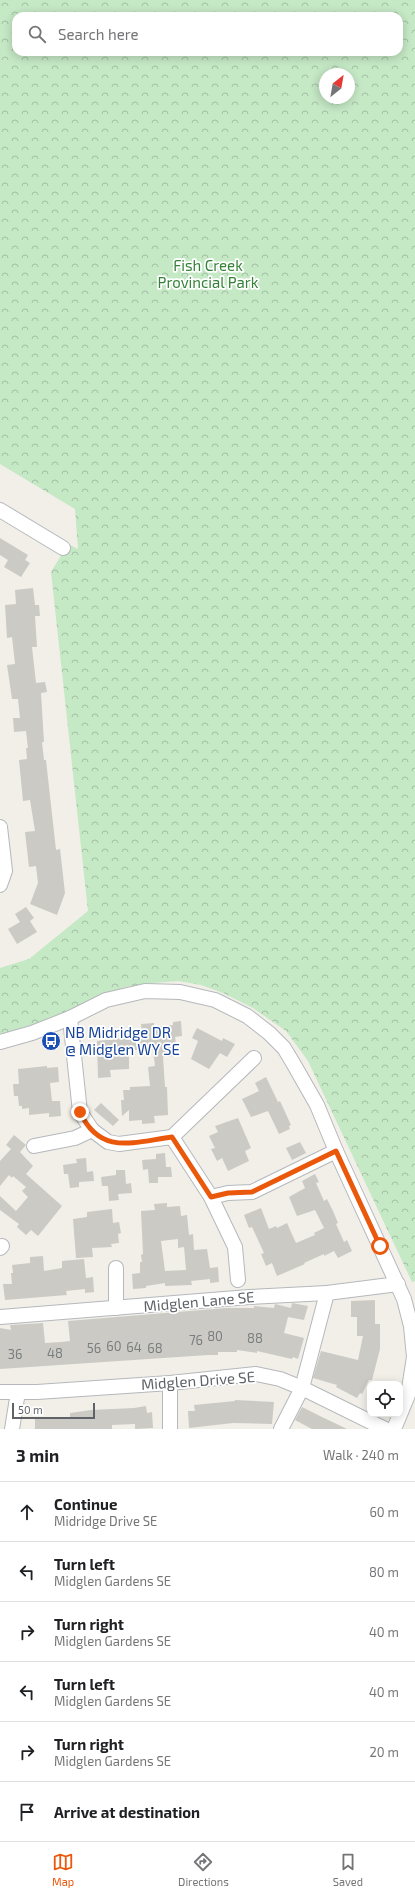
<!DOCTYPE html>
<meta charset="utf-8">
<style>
:root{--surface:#fff;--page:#f2f2f2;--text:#202124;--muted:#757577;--line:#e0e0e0;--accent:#ea580c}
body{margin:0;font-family:"Exo 2",sans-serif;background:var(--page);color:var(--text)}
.controls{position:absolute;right:12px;bottom:12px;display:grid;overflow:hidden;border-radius:8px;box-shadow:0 2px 10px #0003}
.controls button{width:36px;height:36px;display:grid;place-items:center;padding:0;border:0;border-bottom:1px solid var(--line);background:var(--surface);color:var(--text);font:20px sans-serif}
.compass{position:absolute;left:319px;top:68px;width:36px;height:36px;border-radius:50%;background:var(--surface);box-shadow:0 2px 10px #0003;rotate:31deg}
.scale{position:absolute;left:12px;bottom:10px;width:83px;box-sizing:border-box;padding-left:4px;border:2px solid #5f6368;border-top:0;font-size:11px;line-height:14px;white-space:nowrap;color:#5f6368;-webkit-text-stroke:3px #fff;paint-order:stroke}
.stop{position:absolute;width:12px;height:12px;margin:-9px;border:3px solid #ea580c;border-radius:50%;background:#fff}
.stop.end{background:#ea580c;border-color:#fff;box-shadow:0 1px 4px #0008}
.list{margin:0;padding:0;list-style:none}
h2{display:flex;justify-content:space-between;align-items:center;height:52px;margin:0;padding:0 16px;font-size:17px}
h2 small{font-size:13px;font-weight:400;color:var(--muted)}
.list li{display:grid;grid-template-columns:26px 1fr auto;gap:12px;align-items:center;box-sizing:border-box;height:60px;padding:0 16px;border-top:1px solid var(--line)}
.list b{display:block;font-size:15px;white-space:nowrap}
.list p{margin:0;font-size:13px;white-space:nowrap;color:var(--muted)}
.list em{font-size:13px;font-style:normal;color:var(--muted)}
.icon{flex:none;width:22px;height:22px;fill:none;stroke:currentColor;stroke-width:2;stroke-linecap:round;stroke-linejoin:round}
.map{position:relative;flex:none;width:415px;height:1429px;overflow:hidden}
.search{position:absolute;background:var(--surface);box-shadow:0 2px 10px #0003;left:12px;right:12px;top:12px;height:44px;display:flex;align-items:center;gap:10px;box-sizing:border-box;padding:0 14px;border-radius:12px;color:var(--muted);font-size:15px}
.sheet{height:412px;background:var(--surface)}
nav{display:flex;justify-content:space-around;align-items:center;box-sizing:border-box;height:56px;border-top:1px solid var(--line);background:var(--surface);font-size:11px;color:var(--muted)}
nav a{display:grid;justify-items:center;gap:2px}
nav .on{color:var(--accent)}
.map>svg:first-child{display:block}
</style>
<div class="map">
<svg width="415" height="1429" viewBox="0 0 415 1429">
<defs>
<pattern id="forest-crowns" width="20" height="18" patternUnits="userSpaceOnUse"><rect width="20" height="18" fill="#c5e8c5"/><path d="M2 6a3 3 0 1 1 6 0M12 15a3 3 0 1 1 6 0" fill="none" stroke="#a3c0a4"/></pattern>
</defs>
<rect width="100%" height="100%" fill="#f1efe8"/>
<path fill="url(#forest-crowns)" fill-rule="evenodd" d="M0,0H415V1281L412,1282L308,1061L286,1031L253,1008L223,993L201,985L178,981L153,983L125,987L40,1022L0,1035V968L29,959L88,911L51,572L68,544L78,549L75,509L0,464ZM16,16H399V52H16ZM325,74H349V98H325Z"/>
<g fill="#cccac5" fill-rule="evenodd">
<polygon points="0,538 28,555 25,560 30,563 21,577 4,567 8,560 0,555"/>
<polygon points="33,588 35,605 39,605 40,616 35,616 37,647 32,647 36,683 45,682 47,692 41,693 44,742 42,742 44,760 46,760 56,850 60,849 65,893 57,915 30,904 38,883 36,866 29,867 25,832 35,831 30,800 23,801 19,760 27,759 26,748 28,748 26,731 14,732 13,718 20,718 18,699 12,699 7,665 15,664 12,637 7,638 5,605 16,604 15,590"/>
<polygon points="26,907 34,918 30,921 37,932 17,944 8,929 20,922 15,914"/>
<polygon points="181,1021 182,1036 175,1037 176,1043 173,1042 175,1056 163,1057 165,1087 167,1087 168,1115 154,1116 155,1123 142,1124 142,1120 129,1121 129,1110 122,1116 121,1100 124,1100 123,1090 130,1090 130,1087 150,1086 148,1067 155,1066 153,1050 129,1050 129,1069 110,1070 111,1077 98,1078 97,1041 124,1038 124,1035 142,1034 141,1024 154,1023 154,1027 173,1025 173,1022"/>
<polygon points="197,1028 222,1041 223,1038 235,1044 227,1057 220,1053 209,1069 191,1059 198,1041 192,1038"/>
<polygon points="47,1066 47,1068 58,1067 59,1082 50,1083 52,1101 60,1101 61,1116 49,1117 49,1113 29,1115 29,1108 22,1109 22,1106 19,1106 18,1096 14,1096 13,1084 19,1084 18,1069"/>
<polygon points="266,1077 278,1102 280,1101 291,1125 289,1126 290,1129 279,1134 268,1111 251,1117 242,1099 259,1091 255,1083"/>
<polygon points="101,1103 119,1120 113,1126 94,1110"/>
<polygon points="238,1118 251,1148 245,1151 249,1161 228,1171 222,1158 217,1161 211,1149 215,1148 209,1136 218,1132 215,1126"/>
<polygon points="14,1135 26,1145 20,1152 33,1166 26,1174 62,1206 38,1236 31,1230 26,1235 17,1227 19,1224 0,1210 0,1196 16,1211 28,1197 22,1191 26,1187 13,1176 12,1178 9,1175 0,1186 0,1161 11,1149 6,1145"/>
<polygon points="300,1142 306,1153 292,1160 286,1148"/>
<polygon points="165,1153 166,1167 171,1167 172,1177 158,1177 158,1183 149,1183 148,1169 143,1170 142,1160 156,1159 156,1154"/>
<polygon points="86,1158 87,1172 93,1171 94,1181 79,1182 79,1187 70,1188 68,1174 64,1174 63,1165 77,1163 76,1159"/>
<polygon points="116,1170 125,1170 126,1184 131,1183 132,1193 118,1194 119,1200 109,1201 108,1186 102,1186 101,1177 116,1175"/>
<polygon points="315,1174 319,1182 316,1183 324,1201 327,1199 333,1211 338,1223 336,1224 344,1242 347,1240 352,1251 338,1258 334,1251 324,1256 324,1254 304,1263 305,1264 277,1276 272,1263 266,1266 261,1254 264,1253 252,1227 249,1228 244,1215 261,1208 269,1229 276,1226 277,1228 287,1223 296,1243 315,1235 314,1233 324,1228 315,1210 297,1216 289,1197 305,1188 302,1181"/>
<path d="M167,1203V1207L180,1206L181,1216L187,1215L189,1235L193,1234L194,1250L207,1249L210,1268L218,1267L219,1282L210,1283V1279L191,1281L192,1285L165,1286V1283L146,1286V1288L133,1289L132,1274L140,1273V1262H142L141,1255L143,1254L141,1211L155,1210L154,1204ZM178,1239V1248L184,1247L186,1270L165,1271L161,1241Z"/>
<polygon points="112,1209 113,1223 119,1222 121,1233 118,1234 119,1243 111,1244 112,1247 92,1248 93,1257 76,1258 73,1219 87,1217 87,1212"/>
<polygon points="43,1256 44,1271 62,1268 62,1261 84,1259 86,1278 93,1277 94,1292 85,1293 85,1289 66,1291 67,1295 5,1300 3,1284 12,1284 11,1273 13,1273 12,1265 30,1263 30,1257"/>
<polygon points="375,1300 375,1324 380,1324 380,1349 372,1380 369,1380 362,1394 360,1393 357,1398 336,1387 337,1385 313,1378 321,1351 358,1360 363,1336 357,1336 357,1317 351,1317 351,1301"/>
<polygon points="292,1303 308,1306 304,1320 288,1317 284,1333 304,1338 298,1359 293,1357 292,1359 257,1351 257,1353 237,1350 237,1352 218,1352 218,1355 208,1355 0,1369 0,1328 11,1330 10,1325 43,1323 45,1343 61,1342 70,1341 68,1321 226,1308 254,1308 254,1306 274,1308 275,1304 291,1308"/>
<polygon points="235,1400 274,1402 272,1424 233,1423 189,1428 188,1411 195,1411 194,1405 235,1401"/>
<polygon points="146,1406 147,1413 152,1412 153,1428 135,1429 135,1424 112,1425 112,1429 35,1429 35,1419 70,1417 70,1413 91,1410 134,1408"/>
<polygon points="302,1407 322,1417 347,1429 312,1429 295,1420"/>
</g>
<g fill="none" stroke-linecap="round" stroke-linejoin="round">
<g stroke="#b5b8bc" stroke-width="16">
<g id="minor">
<polyline points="0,510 63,548"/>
<polyline points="0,827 5,871 0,885"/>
<polyline points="70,1018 80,1112 92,1130 108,1142 119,1144 172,1137 211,1197 228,1193 252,1192 336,1151"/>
<polyline points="0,1042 32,1033 70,1018 106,1000 145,991 180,992 215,1000 247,1016 269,1033 284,1048 293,1063 317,1105 336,1151 404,1299 411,1326 414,1357 408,1395 394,1429"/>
<polyline points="172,1137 254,1058"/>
<polyline points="34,1146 75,1138 92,1130"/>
<polyline points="211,1197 235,1247 238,1280"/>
<polyline points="0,1248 2,1246"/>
<polyline points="116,1268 116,1308"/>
<polyline points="0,1317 249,1297 327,1293 398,1284"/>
<polyline points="170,1383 170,1429"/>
<polyline points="0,1392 37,1392 170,1383 256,1374 280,1379 302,1388 385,1429"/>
<polyline points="12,1429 18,1392"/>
<polyline points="281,1429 302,1388 327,1293"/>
</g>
</g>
<use href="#minor" stroke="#fff" stroke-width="14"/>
</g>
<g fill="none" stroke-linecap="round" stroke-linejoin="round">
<path stroke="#ea580c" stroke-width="5" d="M80,1112C100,1156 134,1142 172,1137L211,1197L228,1193L252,1192L336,1151L380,1246"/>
</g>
<defs>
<g id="bus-disc" transform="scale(1)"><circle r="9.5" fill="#1a4fb4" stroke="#fff"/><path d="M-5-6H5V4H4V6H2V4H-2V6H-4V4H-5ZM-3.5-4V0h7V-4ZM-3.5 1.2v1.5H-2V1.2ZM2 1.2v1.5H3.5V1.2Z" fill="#fff"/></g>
</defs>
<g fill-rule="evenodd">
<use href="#bus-disc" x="51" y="1041"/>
</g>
<g text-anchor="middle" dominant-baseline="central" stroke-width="3.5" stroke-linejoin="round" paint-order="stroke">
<g font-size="13" fill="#7a7d7f">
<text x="215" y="1336">80</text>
<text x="255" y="1338">88</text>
<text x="196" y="1340">76</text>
<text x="114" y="1346">60</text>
<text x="134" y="1347">64</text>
<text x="94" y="1348">56</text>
<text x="155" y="1348">68</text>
<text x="55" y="1353">48</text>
<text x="15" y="1354">36</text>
</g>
<g font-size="15" fill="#348238" stroke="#fff">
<text x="208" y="265">Fish Creek<tspan x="208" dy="17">Provincial Park</tspan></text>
</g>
<g font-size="15" fill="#164399" stroke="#fff" text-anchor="start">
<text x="65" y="1032">NB Midridge DR<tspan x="65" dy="17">@ Midglen WY SE</tspan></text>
</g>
<g font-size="15" fill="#5f6368" stroke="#fff">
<text transform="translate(199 1301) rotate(-5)">Midglen Lane SE</text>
<text transform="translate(198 1380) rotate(-4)">Midglen Drive SE</text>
</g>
</g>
</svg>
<div class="controls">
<button><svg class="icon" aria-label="locate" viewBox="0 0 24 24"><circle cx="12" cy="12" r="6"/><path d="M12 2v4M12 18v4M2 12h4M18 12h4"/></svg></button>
</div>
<svg class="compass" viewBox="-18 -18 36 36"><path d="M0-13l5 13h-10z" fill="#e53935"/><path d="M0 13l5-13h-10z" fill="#757577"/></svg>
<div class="scale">50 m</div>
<div class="stop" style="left:380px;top:1246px"></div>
<div class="stop end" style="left:80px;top:1112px"></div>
<div class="search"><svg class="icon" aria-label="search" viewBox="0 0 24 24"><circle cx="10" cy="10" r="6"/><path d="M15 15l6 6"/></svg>Search here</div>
</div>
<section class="sheet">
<h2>3 min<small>Walk · 240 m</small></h2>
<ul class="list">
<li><svg class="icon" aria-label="ahead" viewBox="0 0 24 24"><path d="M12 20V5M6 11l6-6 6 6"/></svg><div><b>Continue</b><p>Midridge Drive SE</p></div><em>60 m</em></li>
<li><svg class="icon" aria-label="left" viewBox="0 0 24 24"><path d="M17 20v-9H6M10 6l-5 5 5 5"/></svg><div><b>Turn left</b><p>Midglen Gardens SE</p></div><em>80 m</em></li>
<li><svg class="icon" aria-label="right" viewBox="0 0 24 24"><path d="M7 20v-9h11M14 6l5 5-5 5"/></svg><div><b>Turn right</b><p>Midglen Gardens SE</p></div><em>40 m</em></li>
<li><svg class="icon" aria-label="left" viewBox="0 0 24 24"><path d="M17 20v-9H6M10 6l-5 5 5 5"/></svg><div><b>Turn left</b><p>Midglen Gardens SE</p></div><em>40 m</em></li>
<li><svg class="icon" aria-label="right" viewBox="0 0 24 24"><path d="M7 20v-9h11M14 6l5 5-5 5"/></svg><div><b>Turn right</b><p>Midglen Gardens SE</p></div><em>20 m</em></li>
<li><svg class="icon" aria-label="arrive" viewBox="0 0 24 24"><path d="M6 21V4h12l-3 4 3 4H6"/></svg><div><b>Arrive at destination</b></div></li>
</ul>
</section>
<nav>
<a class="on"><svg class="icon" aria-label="map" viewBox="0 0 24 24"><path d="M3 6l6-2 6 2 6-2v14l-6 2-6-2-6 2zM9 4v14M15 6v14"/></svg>Map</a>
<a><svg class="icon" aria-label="directions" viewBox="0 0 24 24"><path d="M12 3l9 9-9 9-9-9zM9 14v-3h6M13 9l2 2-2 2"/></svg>Directions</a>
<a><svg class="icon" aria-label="saved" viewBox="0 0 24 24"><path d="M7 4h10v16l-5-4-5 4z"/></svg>Saved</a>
</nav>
